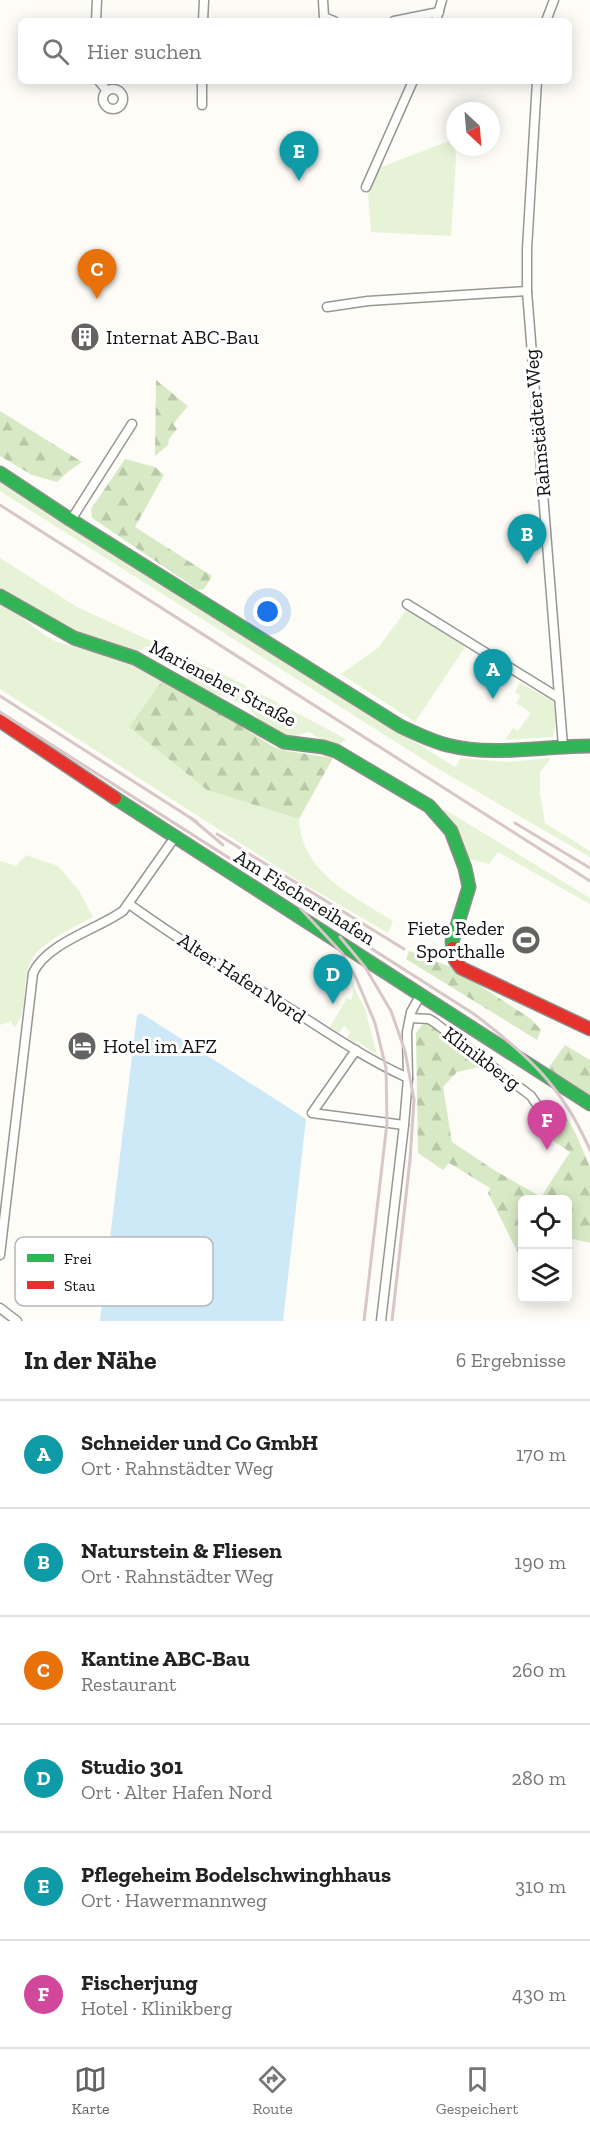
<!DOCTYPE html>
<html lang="de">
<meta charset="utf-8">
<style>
:root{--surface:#fff;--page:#f2f2f2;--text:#222;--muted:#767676;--line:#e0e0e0;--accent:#646362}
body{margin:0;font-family:"Zilla Slab",serif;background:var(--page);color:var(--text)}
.controls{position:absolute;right:18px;bottom:18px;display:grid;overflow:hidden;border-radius:9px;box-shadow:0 3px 15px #0003}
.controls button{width:54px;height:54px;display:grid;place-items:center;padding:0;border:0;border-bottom:2px solid var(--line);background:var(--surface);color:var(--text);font:30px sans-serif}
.compass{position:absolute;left:446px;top:102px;width:54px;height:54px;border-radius:50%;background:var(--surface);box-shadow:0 3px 15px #0003;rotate:154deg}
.you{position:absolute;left:268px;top:612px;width:21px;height:21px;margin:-15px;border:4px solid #fff;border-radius:50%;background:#1a73e8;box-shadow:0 0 0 9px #1a73e833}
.badge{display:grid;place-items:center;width:39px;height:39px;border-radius:50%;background:var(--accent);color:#fff;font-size:20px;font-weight:700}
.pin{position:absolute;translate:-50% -50px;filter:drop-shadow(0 2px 3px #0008)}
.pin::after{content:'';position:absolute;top:32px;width:21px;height:18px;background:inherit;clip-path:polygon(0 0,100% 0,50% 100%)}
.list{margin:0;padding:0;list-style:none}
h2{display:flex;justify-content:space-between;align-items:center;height:78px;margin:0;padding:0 24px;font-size:26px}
h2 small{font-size:20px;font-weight:400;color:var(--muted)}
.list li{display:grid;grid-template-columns:39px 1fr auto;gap:18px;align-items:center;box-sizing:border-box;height:108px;padding:0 24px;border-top:2px solid var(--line)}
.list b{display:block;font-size:22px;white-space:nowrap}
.list p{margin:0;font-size:20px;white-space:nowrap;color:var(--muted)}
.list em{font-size:20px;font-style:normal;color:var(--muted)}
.icon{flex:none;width:33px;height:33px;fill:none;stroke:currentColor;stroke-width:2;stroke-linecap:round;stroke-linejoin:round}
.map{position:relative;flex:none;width:590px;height:1321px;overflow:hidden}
.search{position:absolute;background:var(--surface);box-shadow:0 3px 15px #0003;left:18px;right:18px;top:18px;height:66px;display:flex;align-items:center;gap:15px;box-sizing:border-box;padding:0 21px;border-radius:9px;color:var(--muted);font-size:22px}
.sheet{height:726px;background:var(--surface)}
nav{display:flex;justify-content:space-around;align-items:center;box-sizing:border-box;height:84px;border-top:2px solid var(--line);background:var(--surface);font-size:16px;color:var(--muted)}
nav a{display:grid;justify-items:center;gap:3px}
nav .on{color:var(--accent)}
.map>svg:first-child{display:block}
</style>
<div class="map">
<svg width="590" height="1321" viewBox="0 0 590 1321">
<defs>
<pattern id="forest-firs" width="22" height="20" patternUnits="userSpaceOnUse" patternTransform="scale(1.5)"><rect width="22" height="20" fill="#d8eac5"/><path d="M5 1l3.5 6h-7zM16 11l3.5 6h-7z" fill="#b8c8a8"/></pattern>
</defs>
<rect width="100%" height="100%" fill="#fdfcf7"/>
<g fill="#e7f3d7">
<polygon points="454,139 456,159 451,236 371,232 368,194 379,168"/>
<polygon points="0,482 455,767 461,758 508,762 551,758 540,772 540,794 545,823 590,851 590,857 440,770 0,491"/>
<polygon points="0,558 77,607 231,678 346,739 336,748 308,732 290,738 264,726 249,708 226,697 199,690 191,686 184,671 174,662 160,659 157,650 147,646 137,653 87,636 61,622 45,618 0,591"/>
<path d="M3,603L43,634L57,642L132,662L164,678L129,727L207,790L299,819C302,874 353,895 393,921L388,933L304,884L0,689V604Z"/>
<polygon points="407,609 465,647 415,722 341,674 378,648"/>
<polygon points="520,683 553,701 556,722 553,737 505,740 513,728 518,731 531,713 516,703 521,696 515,692"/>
<polygon points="444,809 590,898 590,904 498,852 489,864 466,858 444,814"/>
<path d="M26,855L58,866L79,891L93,917C74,927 42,942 31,960C20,981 30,1011 14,1028L11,1021L0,1025V861L16,866Z"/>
<path d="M341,961L365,1009L377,1055L357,1041L355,1043L347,1038L350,1032L344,1026L339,1033L330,1027L347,998L351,1000C356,988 351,982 345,971L335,970Z"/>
</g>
<g fill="url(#forest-firs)">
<polygon points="156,380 188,406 173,424 177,429 169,439 168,445 155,456"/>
<polygon points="0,411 82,462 69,471 57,482 32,475 0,456"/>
<polygon points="125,459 155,467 164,475 135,527 212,576 204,589 198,590 92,518 91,509"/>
<polygon points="164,678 274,747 287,751 333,758 299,819 207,790 129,727"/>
<polygon points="409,951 451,967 531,1019 541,1030 537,1040 406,959"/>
<polygon points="429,1023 489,1065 457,1072 443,1087 452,1142 494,1170 541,1197 570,1152 538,1131 558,1104 575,1132 590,1167 590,1243 568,1238 568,1200 522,1200 522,1261 488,1193 490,1188 449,1163 443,1170 418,1153 416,1033 422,1025"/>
<polygon points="565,1045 590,1060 590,1104 544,1074"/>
</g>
<polygon fill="#cde8f7" points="141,1013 306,1119 283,1321 100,1321 137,1015"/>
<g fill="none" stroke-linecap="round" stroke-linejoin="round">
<g stroke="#979795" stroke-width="11">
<g id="street">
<polyline points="323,0 324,17 334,21"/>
<polyline points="96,21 97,0"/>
<polyline points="203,21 204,0"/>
<polyline points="394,21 439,12"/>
<polyline points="436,21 442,0"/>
<polyline points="546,21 554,0"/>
<polyline points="99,81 107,91"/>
<polyline points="537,81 527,249 527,291 563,746"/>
<circle cx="113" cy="99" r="10"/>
<polyline points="202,105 202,81"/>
<polyline points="366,187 413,81"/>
<polyline points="327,307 368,301 527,291"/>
<polyline points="71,520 132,424"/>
<polyline points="407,604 559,698"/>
<path d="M129,904C182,942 238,977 294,1011C331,1035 368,1060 408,1078"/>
<polyline points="410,1018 429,1019 434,1022 531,1096 544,1115"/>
<polyline points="356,1050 312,1113 404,1125"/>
<path d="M0,1255L33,973C47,943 96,930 123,911L175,837"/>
<polyline points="0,1308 17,1321"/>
<polyline points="381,1321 404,1125 408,1078 407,1032 411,1012 421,994"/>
</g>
</g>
<g stroke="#8e8d8b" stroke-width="15">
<g id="fast">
<path d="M0,473L71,520L400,726C415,733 431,741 447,745C493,757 543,746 590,746"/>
<polyline points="0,596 74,638 135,658 284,742 323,747 336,751 429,806 451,831 465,868 469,887 452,942 453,948"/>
<polyline points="115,798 590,1104"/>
</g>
</g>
<g stroke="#8e8d8b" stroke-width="15">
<g id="jam">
<polyline points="0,721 115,798"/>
<polyline points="453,948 455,960 461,968 590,1029"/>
</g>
</g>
<use href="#street" stroke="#fffffe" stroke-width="8"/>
<use href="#fast" stroke="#30b455" stroke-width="12"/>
<use href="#jam" stroke="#e5322d" stroke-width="12"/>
<g stroke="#d9c6c7" stroke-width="3">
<polyline points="0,505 590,881"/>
<polyline points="0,696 197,822"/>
<path d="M0,712L474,1014C528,1055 562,1086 590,1150"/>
<polyline points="191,818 223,845"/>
<polyline points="515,823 590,868"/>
<polyline points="217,834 404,949"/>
<polyline points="301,909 342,953 356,978 375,1023 386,1068 387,1123 364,1321"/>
<polyline points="340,937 365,967 391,1011 405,1051 414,1100 410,1160 392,1321"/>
</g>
</g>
<defs>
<g id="building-disc" transform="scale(1.5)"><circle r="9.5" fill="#646362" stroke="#fff"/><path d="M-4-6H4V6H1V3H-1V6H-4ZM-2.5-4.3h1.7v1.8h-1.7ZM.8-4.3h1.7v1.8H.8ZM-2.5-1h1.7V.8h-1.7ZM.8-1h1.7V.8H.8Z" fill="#fff"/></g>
<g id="stadium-disc" transform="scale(1.5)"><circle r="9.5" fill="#646362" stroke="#fff"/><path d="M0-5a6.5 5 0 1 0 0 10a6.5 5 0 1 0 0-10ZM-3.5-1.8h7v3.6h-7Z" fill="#fff"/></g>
<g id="hotel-disc" transform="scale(1.5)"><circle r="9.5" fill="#646362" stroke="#fff"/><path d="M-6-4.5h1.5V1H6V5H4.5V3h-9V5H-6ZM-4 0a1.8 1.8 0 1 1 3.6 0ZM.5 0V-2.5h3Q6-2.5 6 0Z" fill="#fff"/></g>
</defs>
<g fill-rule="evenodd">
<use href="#building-disc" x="85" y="337"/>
<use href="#stadium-disc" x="526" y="940"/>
<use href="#hotel-disc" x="82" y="1046"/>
</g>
<g text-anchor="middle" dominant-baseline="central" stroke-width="6" stroke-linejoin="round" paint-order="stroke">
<g font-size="20" fill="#111" stroke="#fff" text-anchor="start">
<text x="106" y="337">Internat ABC-Bau</text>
<text x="505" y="928" text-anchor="end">Fiete Reder<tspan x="505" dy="23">Sporthalle</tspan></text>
<text x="103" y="1046">Hotel im AFZ</text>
</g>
<g font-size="20" fill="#111" stroke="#fff">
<text transform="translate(537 423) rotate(-95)">Rahnstädter Weg</text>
<text transform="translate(223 683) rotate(28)">Marieneher Straße</text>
<text transform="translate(305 897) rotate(32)">Am Fischereihafen</text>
<text transform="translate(242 978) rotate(33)">Alter Hafen Nord</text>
<text transform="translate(482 1058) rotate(37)">Klinikberg</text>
</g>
</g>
<rect x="15" y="1237" width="198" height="69" rx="9" fill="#fff" stroke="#b8b8b8" stroke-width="1.5"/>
<rect x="27" y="1254" width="27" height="8" fill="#30b455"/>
<rect x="27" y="1281" width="27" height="8" fill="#e5322d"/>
<g font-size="16" fill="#111">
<text x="64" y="1264">Frei</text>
<text x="64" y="1291">Stau</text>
</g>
</svg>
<div class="controls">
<button><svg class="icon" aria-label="locate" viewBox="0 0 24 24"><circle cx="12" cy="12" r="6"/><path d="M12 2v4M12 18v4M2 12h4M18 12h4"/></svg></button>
<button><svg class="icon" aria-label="layers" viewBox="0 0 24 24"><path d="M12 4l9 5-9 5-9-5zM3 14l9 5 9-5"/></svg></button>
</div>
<svg class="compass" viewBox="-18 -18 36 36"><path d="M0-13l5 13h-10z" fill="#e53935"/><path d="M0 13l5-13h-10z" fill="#767676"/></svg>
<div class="you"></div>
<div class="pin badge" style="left:493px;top:699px;background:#0f9aa8">A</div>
<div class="pin badge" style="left:527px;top:564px;background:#0f9aa8">B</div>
<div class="pin badge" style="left:97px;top:299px;background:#e8710a">C</div>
<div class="pin badge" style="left:333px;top:1004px;background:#0f9aa8">D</div>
<div class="pin badge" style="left:299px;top:181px;background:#0f9aa8">E</div>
<div class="pin badge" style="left:547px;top:1150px;background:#d1479c">F</div>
<div class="search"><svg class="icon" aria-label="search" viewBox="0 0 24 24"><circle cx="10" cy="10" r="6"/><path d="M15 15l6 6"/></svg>Hier suchen</div>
</div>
<section class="sheet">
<h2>In der Nähe<small>6 Ergebnisse</small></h2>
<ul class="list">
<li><span class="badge" style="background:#0f9aa8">A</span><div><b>Schneider und Co GmbH</b><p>Ort · Rahnstädter Weg</p></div><em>170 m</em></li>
<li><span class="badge" style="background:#0f9aa8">B</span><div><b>Naturstein &amp; Fliesen</b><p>Ort · Rahnstädter Weg</p></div><em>190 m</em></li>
<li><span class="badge" style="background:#e8710a">C</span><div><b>Kantine ABC-Bau</b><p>Restaurant</p></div><em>260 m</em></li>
<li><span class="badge" style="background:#0f9aa8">D</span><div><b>Studio 301</b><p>Ort · Alter Hafen Nord</p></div><em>280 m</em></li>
<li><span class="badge" style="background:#0f9aa8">E</span><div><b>Pflegeheim Bodelschwinghhaus</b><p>Ort · Hawermannweg</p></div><em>310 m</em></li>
<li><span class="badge" style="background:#d1479c">F</span><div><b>Fischerjung</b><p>Hotel · Klinikberg</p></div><em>430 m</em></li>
</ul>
</section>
<nav>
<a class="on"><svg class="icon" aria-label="map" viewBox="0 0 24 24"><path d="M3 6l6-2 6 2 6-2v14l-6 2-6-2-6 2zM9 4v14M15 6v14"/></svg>Karte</a>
<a><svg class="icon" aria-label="directions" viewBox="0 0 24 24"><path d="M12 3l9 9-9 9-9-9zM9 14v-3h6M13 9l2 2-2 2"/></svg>Route</a>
<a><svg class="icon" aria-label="saved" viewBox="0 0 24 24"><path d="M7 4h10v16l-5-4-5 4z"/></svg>Gespeichert</a>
</nav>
